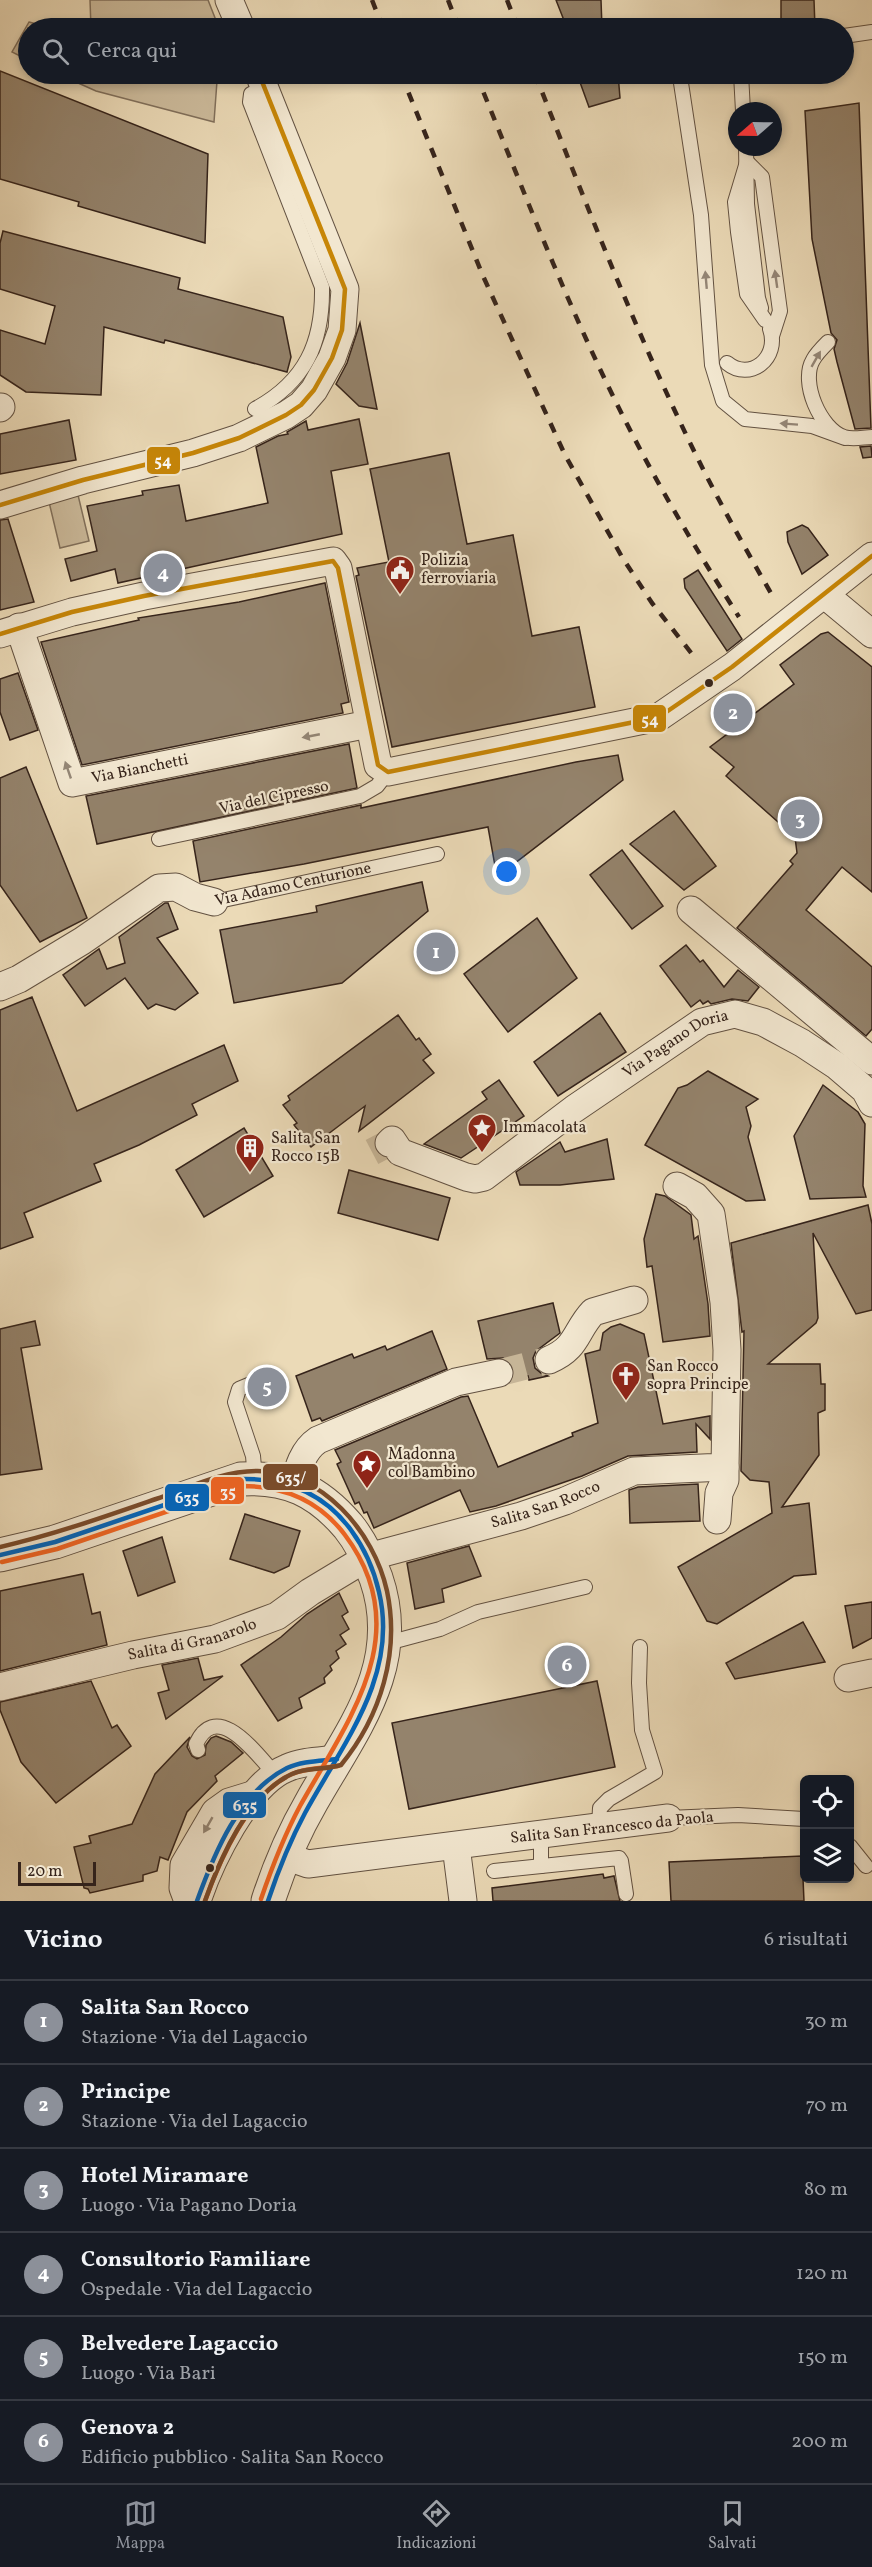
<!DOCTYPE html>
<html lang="it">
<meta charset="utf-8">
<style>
:root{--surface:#171b24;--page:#20242c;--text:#f1f3f6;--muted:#9ea1a6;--line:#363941;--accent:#8c9099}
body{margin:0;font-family:Vollkorn,serif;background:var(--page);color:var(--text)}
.controls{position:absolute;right:18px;bottom:18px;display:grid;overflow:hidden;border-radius:9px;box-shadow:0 3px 9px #0003}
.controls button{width:54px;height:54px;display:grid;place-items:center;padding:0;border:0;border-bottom:2px solid var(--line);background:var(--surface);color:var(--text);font:30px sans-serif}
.compass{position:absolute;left:728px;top:102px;width:54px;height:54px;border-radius:50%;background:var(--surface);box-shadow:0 3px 9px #0003;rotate:250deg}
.scale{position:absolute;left:18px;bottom:15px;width:78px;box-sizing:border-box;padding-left:6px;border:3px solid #36241b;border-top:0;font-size:16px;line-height:21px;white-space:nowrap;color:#36241b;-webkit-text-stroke:4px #f2e7d0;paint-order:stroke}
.you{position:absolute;left:507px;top:872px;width:21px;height:21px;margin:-15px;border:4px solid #fff;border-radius:50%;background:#1a73e8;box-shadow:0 0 0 9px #1a73e833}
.badge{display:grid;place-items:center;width:39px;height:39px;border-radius:50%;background:var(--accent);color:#fff;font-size:20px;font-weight:700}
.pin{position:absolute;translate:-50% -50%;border:3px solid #fff;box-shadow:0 2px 6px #0006}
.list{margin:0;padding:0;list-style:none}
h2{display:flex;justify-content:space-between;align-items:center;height:78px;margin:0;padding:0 24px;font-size:26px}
h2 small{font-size:20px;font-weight:400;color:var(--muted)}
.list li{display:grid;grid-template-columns:39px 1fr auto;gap:18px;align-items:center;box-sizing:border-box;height:84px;padding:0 24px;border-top:2px solid var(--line)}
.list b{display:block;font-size:22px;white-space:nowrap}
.list p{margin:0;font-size:20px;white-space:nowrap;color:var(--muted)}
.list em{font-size:20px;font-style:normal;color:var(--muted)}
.icon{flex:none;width:33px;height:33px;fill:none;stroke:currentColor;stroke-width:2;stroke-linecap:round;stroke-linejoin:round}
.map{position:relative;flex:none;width:872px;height:1901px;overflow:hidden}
.search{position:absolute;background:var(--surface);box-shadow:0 3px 9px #0003;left:18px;right:18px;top:18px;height:66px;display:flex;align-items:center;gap:15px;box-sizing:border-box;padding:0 21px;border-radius:33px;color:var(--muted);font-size:22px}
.sheet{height:582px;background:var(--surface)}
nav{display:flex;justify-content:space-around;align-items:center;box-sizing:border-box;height:84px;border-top:2px solid var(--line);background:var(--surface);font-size:16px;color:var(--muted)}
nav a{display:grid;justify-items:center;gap:3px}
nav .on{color:var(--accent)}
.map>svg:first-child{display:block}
</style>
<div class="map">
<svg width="872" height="1901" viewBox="0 0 872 1901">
<rect width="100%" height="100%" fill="#ebdab7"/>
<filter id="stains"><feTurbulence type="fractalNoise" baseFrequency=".00333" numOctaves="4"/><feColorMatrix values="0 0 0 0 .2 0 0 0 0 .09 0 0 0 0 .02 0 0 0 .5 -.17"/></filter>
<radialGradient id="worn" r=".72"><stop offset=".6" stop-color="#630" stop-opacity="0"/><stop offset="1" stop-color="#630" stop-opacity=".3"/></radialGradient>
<g fill="#ccbb9c" stroke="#81705c" stroke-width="1.5">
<polygon points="90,0 208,0 219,28 91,28"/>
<polygon points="29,22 52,28 28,28 28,60 12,52"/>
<polygon points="58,74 225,74 217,81 214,122 96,91"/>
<polygon points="78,495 89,541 60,548 49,502"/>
</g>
<g fill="#94836c" stroke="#36241b" stroke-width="1.5">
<polygon points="556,0 601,0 602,28 567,28"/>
<polygon points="781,0 814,0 815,28 781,28"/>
<polygon points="0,71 208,154 205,243 78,206 79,202 0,179"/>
<polygon points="577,74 618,74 620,98 589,107"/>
<polygon points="859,103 871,428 855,429 837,362 834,349 837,340 831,333 812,239 805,111"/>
<polygon points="3,231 180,278 178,289 283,317 291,357 287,372 165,340 164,343 104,327 101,395 26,392 0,375 0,330 45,344 55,306 0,289 0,243"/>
<polygon points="360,323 377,409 359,406 336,384 347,363"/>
<polygon points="359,419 368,464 331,471 342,534 118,583 115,569 71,581 65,559 97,551 87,506 143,495 142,491 179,485 186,521 268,503 256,447 278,436 288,434 287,432 306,421 308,430"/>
<polygon points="69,420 76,460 0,474 0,434"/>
<polygon points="871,446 872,457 863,458 860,447"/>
<polygon points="449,453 467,544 513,535 532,636 579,627 595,707 392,747 356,576 359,575 357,568 389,562 370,469"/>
<polygon points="8,519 34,602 0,610 0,520"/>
<polygon points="802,525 808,528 828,555 802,574 788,542 787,532"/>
<polygon points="698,570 742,639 727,651 685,588 684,579"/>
<polygon points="325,583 349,702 341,704 343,713 82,765 41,642 139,620 138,618 239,602"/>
<polygon points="828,632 872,667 872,892 842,867 806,910 872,967 872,1029 866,1036 737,928 793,864 790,861 797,853 795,837 726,776 734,767 710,747 794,684 780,665 821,634"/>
<polygon points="18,673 38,730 10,740 0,712 0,679"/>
<polygon points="349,744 357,788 97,844 86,796"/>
<polygon points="618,755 623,780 497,877 488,827 304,864 200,882 193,841 361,805 361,808 576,762"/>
<polygon points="26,767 87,918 40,942 0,885 0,778"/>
<polygon points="674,811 716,866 684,890 630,844"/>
<polygon points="622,850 663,906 632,929 590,875"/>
<polygon points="422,882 428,911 342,983 234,1003 220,930 317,912 316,906"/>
<polygon points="165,903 168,903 178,929 157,938 198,993 175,1010 156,1004 148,1009 125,978 85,1006 63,975 99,949 107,969 125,963 119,937"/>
<polygon points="537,918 577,978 508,1032 464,974"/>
<polygon points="686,945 700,962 703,960 724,987 738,970 759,987 748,1001 732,999 711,1004 708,1001 703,1004 700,1000 691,1007 660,966"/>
<polygon points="32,997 77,1111 224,1045 238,1081 192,1104 197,1115 139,1145 94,1164 101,1181 24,1213 33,1237 0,1249 0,1010"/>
<polygon points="600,1013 626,1052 558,1096 534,1062"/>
<polygon points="398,1015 416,1040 419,1038 431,1054 423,1060 434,1073 359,1131 365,1106 311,1147 294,1125 297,1123 283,1105 290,1100 288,1096"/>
<polygon points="708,1071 758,1099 746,1107 751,1126 748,1137 765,1200 746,1201 645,1145 678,1088 687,1085"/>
<polygon points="499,1080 524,1116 461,1158 424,1144 487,1099 482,1092"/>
<polygon points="823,1085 858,1112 865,1124 863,1186 866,1197 810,1199 794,1136"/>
<polygon points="244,1128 273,1176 204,1217 176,1170"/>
<polygon points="607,1139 614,1179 560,1185 520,1185 516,1172 560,1142 565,1152"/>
<polygon points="349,1170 450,1198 438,1240 338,1213"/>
<polygon points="656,1194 665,1196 691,1215 694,1239 698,1236 708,1304 710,1336 663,1342 652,1266 647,1267 644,1239"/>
<polygon points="868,1205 872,1224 872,1310 856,1314 813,1233 818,1318 816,1323 768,1364 820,1364 821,1384 825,1384 825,1410 818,1413 819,1455 782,1507 809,1503 816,1574 794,1576 717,1624 707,1621 678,1567 772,1513 769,1482 750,1480 741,1471 744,1331 742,1332 731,1243"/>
<polygon points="553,1303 560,1333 536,1351 533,1358 535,1368 541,1373 548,1376 529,1380 528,1376 513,1380 514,1370 510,1362 503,1358 487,1359 478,1321"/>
<polygon points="35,1321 40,1345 21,1348 42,1469 0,1475 0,1329"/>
<polygon points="620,1324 644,1334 663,1424 710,1416 710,1439 696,1424 697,1452 628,1456 582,1476 496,1506 470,1512 460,1490 374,1528 367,1512 364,1513 359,1502 355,1504 337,1464 341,1462 335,1450 461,1397 468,1396 498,1467 573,1436 572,1433 598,1423 585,1354 600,1350 603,1333 611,1327"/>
<polygon points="432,1331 447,1369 322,1421 320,1418 312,1421 296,1376 352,1354 354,1358 385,1346 387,1350"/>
<polygon points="698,1484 700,1521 630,1523 629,1490 638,1487"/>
<polygon points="245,1514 300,1531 289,1566 274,1573 230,1559"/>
<polygon points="162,1537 175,1582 138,1596 123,1551"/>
<polygon points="469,1546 481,1576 442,1589 444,1602 415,1609 407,1563"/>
<polygon points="83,1574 92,1614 100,1612 107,1645 0,1671 0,1591"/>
<polygon points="339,1593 348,1612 342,1616 349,1629 340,1635 346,1644 336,1651 339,1658 330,1666 332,1670 324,1678 325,1683 299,1698 302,1708 278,1721 241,1665 281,1637 307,1614"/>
<polygon points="872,1602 872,1638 853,1648 845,1606"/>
<polygon points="803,1622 825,1662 735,1679 726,1663"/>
<polygon points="198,1658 204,1680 223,1676 166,1719 158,1693 169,1690 162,1665"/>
<polygon points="91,1681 112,1728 117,1725 131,1746 56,1803 21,1762 0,1710 0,1702"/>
<polygon points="597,1681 615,1767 409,1809 392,1723"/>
<polygon points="216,1736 231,1742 243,1753 215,1776 217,1781 187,1812 168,1860 160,1857 157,1871 143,1875 143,1881 90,1893 88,1889 84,1888 74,1847 91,1843 89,1836 132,1824 155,1774 190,1737 187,1747 192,1756 197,1759 205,1755 206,1745 211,1738"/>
<polygon points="802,1856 804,1901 671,1901 669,1862"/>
<polygon points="603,1874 604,1878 614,1876 620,1901 493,1901 492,1888"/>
</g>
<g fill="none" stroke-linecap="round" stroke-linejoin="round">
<g stroke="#c7b698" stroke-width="27" stroke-dasharray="27 14" stroke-linecap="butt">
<polyline points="372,1152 389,1143"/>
<polyline points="499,1373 549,1360"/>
</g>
<g stroke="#635242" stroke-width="16">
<g id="service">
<polyline points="844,36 872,32"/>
<polyline points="684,74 681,83 701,215 712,365 723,401 745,419 812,426 845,438"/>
<polyline points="741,74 743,111"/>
<polyline points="746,147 747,204 758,298 761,308"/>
<polyline points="765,320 747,294 738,232 735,202 747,162 762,177 780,311 772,336"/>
<path d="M828,342C823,347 816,354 813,360C800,382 820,429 844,437C852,440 864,437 872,437"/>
<path d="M727,363C750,382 780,358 770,329"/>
<path d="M255,409C305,382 323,343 322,287L250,102L251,94L265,87"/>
<polyline points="159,839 360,796 377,786 388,772"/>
<path id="s1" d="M214,902L437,854"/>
<polyline points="251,1384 239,1389 235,1402 253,1456 255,1478"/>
<polyline points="384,1644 440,1629 478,1612 585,1587"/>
<path d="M198,1750L196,1744C217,1698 257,1755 275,1774"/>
<polyline points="668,1818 738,1815 804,1819"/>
<polyline points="599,1827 600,1808 609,1799 655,1772 642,1730 639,1683 640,1647"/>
<polyline points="541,1835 541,1866"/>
<polyline points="850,1846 866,1866"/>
<polyline points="494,1871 619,1858 621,1861 626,1894"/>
</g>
</g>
<g stroke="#635242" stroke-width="29">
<g id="minor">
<polyline points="229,0 241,28"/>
<polyline points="0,408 1,407"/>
<polyline points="0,505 83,480 193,453 239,438 286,415 301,405 314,390 332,358 342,330 345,289 259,74"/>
<polyline points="825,595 872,634"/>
<path id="s2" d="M19,627L72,783L369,724"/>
<polyline points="0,634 72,612 144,596 333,561 338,568 378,765 388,772 659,717 732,667 872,556"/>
<polyline points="691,910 872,1061"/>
<polyline points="0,987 19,979 82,941 159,888 176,887 195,897 214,902"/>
<path id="s3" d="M389,1143L392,1140L400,1152L466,1177L475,1179L484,1177L574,1109L702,1022L735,1014L763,1022L802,1043L837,1066L865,1090L872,1103"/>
<path d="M549,1360C578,1348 575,1331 593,1312L634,1300"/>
<path d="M294,1485C298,1468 303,1450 318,1440L456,1382L499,1373"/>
<polyline points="717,1520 719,1493 725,1480 725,1467"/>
<polyline points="848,1678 872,1673"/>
<path id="s4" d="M0,1687L133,1655L215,1639L277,1616L310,1592L368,1557L521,1516L565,1501L634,1471L725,1467L727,1350L724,1302L711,1214L695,1196L677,1186"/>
<polyline points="456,1846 463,1901"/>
<polyline points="285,1856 308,1864 668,1818"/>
<polyline points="188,1901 183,1888 184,1865 215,1812 229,1802 255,1794"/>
<path d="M197,1901C210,1862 247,1784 287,1768C302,1761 321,1761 337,1759"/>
</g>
</g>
<g stroke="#635242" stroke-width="35">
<path id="tertiary" d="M0,1555L55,1542L241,1479C287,1476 318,1491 348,1526C361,1542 369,1559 376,1578C406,1665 352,1730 312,1801C294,1832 279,1867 268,1901"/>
</g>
<use href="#service" stroke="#f2e7d0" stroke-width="14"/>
<use href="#minor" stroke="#f2e7d0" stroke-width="27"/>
<use href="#tertiary" stroke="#f2e7d0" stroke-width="33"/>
<g stroke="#36241b" stroke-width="4.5" stroke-dasharray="10 10" stroke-linecap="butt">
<polyline points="372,0 383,28"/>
<polyline points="448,0 459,28"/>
<polyline points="507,0 518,28"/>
<polyline points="401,74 483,276 565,455 622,557 652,603 692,654"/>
<path d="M476,74C524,191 569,311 627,424C661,491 699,554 739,617"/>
<path d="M535,74C585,201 634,328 694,451C718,500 745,548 772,595"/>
</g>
<g stroke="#f2e7d0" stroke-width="9">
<g id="bus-1">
<polyline points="0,505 83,480 193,453 239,438 286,415 301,405 314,390 332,358 342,330 345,289 259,74"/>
<polyline points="0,634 72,612 144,596 333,561 338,568 378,765 388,772 659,717 732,667 872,556"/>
</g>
</g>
<g stroke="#f2e7d0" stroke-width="9">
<g id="bus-2">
<path d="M0,1555L55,1542L241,1479C286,1478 324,1493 351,1530C365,1549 374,1570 379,1592C399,1676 343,1743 305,1813C290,1841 278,1871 268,1901"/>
<path d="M197,1901C214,1854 239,1792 287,1768C302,1761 320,1761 337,1759"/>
</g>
</g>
<g stroke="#f2e7d0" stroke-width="9">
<g id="bus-3">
<path d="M2,1562L57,1549L242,1486C284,1486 319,1500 345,1535C418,1632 348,1720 300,1806C284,1836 272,1867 261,1899"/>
<path d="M205,1901C220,1859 249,1793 292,1774C306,1768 323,1768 338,1766"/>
</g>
</g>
<g stroke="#f2e7d0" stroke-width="9">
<path id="bus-4" d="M0,1547C53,1535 104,1517 156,1499C188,1488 222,1471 256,1471C322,1470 374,1532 387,1591C400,1652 381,1716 341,1765C325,1770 307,1767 292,1774C248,1794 220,1859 205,1901"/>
</g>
<use href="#bus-1" stroke="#c78607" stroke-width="4.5"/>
<use href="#bus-2" stroke="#0065bd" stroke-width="4.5"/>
<use href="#bus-3" stroke="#f26522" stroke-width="4.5"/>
<use href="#bus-4" stroke="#7a4b2a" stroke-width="4.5"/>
</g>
<defs><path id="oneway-solid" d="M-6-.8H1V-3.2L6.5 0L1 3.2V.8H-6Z" transform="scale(1.5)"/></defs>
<g fill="#948676">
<use href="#oneway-solid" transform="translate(776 279) rotate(-98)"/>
<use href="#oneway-solid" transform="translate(706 280) rotate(-95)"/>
<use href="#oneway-solid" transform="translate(816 359) rotate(-60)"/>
<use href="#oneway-solid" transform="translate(789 424) rotate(-176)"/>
<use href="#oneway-solid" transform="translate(311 736) rotate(169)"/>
<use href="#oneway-solid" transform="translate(68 770) rotate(-109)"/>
<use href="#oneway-solid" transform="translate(208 1825) rotate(120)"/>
</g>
<defs>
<g id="civic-pin" transform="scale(1.5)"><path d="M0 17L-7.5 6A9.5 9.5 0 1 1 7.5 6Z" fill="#8f2418" stroke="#f2e7d0"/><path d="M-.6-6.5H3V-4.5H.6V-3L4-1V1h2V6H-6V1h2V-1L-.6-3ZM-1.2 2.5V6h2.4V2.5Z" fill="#fff"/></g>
<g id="sight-pin" transform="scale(1.5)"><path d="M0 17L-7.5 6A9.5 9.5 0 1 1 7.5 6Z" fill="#8f2418" stroke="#f2e7d0"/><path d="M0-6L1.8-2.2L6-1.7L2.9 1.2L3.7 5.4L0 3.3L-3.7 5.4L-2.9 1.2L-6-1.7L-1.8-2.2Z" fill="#fff"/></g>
<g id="building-pin" transform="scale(1.5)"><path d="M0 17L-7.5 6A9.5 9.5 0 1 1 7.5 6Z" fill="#8f2418" stroke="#f2e7d0"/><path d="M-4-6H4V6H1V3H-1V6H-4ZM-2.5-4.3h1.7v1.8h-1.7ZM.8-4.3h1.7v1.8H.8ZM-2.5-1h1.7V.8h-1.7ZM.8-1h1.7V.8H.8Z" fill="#fff"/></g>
<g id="church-pin" transform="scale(1.5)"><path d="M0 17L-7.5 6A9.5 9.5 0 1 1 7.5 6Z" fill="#8f2418" stroke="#f2e7d0"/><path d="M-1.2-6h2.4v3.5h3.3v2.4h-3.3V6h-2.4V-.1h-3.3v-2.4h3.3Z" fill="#fff"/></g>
</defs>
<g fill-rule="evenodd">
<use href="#civic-pin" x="400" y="570"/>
<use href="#sight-pin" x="482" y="1128"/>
<use href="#building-pin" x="250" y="1148"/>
<use href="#church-pin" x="626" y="1376"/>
<use href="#sight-pin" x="367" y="1464"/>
</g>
<g fill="#36241b" stroke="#f2e7d0" stroke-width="2">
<circle cx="709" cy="683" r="5"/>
<circle cx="210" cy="1868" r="5"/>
</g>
<g text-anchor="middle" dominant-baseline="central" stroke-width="4.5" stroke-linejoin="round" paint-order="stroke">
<g font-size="16" fill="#36241b" stroke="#f2e7d0" text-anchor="start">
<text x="421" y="561">Polizia<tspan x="421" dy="18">ferroviaria</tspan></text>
<text x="503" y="1128">Immacolata</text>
<text x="271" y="1139">Salita San<tspan x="271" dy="18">Rocco 15B</tspan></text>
<text x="647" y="1367">San Rocco<tspan x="647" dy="18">sopra Principe</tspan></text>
<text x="388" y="1455">Madonna<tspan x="388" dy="18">col Bambino</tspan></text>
</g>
<g font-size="16" fill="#36241b" stroke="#f2e7d0">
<text stroke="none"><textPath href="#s2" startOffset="234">Via Bianchetti</textPath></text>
<text transform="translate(274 798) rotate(-12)">Via del Cipresso</text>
<text stroke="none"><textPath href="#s1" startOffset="81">Via Adamo Centurione</textPath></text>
<text stroke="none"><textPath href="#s3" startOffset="342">Via Pagano Doria</textPath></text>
<text stroke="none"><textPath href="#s4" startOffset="580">Salita San Rocco</textPath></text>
<text stroke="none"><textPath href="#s4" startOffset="198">Salita di Granarolo</textPath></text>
<text transform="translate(612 1828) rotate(-6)">Salita San Francesco da Paola</text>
</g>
</g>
<g stroke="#f2e7d0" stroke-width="2">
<rect x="146" y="446" width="35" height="29" rx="6" fill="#c78607"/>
<rect x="632" y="704" width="35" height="29" rx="6" fill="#c78607"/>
<rect x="262" y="1463" width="57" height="28" rx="6" fill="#7a4b2a"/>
<rect x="210" y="1476" width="35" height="29" rx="6" fill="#f26522"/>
<rect x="164" y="1483" width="46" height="29" rx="6" fill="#0065bd"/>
<rect x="222" y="1791" width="45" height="28" rx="6" fill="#0065bd"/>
</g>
<g font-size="16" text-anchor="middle" font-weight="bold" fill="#fff">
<text x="163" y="466">54</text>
<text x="650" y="725">54</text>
<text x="291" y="1483">635/</text>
<text x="228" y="1497">35</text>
<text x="187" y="1503">635</text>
<text x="245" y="1811">635</text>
</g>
<rect width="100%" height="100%" filter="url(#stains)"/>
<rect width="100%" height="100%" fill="url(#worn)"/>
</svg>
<div class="controls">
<button><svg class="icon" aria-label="locate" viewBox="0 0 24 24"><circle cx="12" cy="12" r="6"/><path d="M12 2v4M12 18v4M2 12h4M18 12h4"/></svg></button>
<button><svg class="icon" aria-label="layers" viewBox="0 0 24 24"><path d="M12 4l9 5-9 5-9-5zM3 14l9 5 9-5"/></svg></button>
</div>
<svg class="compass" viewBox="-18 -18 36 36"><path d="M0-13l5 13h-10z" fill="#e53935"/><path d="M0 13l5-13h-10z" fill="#9ea1a6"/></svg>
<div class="scale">20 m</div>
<div class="you"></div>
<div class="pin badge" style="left:436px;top:952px">1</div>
<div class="pin badge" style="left:733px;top:713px">2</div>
<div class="pin badge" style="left:800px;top:819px">3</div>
<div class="pin badge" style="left:163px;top:573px">4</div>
<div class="pin badge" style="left:267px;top:1387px">5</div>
<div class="pin badge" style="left:567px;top:1665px">6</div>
<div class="search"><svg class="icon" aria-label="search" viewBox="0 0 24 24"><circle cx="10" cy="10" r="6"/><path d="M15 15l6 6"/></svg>Cerca qui</div>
</div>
<section class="sheet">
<h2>Vicino<small>6 risultati</small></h2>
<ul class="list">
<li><span class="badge">1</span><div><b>Salita San Rocco</b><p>Stazione · Via del Lagaccio</p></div><em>30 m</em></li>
<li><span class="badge">2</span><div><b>Principe</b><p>Stazione · Via del Lagaccio</p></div><em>70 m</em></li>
<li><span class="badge">3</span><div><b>Hotel Miramare</b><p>Luogo · Via Pagano Doria</p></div><em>80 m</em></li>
<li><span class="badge">4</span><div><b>Consultorio Familiare</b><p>Ospedale · Via del Lagaccio</p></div><em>120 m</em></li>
<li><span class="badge">5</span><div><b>Belvedere Lagaccio</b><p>Luogo · Via Bari</p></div><em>150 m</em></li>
<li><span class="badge">6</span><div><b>Genova 2</b><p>Edificio pubblico · Salita San Rocco</p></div><em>200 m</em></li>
</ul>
</section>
<nav>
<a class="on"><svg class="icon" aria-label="map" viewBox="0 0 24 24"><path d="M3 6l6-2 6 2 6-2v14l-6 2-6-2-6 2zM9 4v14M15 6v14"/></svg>Mappa</a>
<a><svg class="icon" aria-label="directions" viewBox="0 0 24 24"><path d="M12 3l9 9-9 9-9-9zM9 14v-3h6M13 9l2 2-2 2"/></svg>Indicazioni</a>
<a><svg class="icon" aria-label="saved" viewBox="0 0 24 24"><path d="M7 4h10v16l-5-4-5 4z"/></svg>Salvati</a>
</nav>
